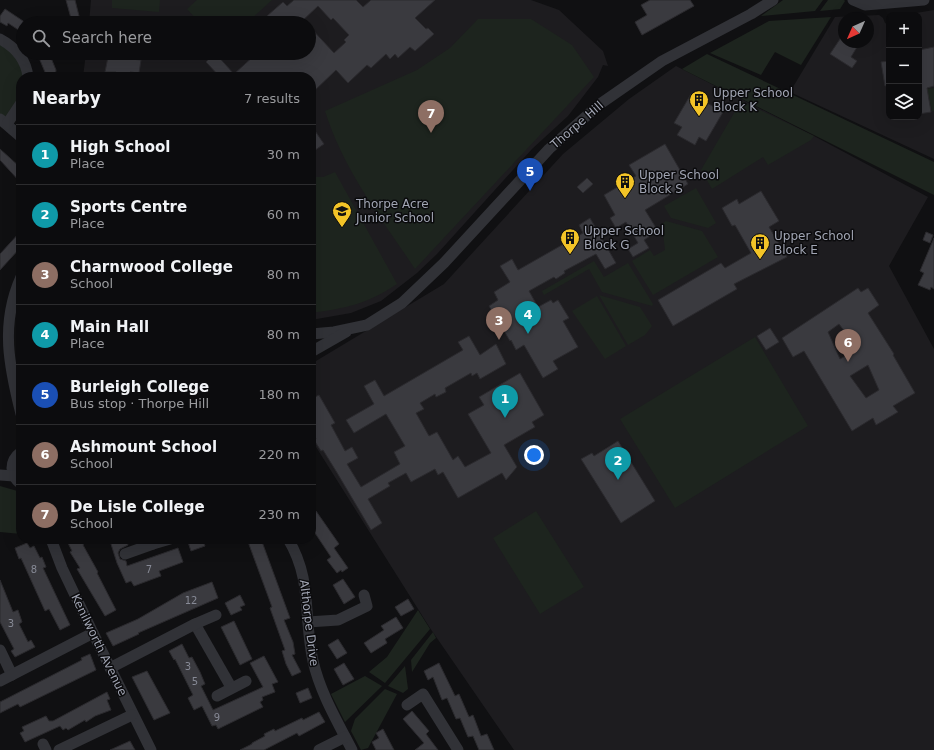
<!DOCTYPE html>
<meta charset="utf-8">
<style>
:root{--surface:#0c0c0e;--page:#1a1a1c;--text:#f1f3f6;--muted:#9a9b9e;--line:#2c2c2e;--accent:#7c3aed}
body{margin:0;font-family:"DejaVu Sans",sans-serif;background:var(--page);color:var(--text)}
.controls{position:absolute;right:12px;top:12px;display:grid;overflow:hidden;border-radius:8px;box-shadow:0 4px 16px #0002}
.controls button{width:36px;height:36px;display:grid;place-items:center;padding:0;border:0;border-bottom:1px solid var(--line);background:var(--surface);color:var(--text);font:20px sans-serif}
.compass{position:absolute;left:838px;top:12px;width:36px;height:36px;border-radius:50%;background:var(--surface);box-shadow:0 4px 16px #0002;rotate:225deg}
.you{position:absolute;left:534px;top:455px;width:14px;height:14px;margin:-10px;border:3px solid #fff;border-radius:50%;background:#1a73e8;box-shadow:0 0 0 6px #1a73e833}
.badge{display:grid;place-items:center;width:26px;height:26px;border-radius:50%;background:var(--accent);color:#fff;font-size:13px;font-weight:700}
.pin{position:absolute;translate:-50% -33px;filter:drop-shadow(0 1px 2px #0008)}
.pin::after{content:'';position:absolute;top:21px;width:14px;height:12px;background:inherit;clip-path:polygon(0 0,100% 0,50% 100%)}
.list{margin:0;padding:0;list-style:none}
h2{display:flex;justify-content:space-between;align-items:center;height:52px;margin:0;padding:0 16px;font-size:17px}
h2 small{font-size:13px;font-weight:400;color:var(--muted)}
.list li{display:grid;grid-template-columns:26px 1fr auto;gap:12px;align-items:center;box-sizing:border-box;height:60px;padding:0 16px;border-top:1px solid var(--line)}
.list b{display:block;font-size:15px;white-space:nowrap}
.list p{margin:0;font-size:13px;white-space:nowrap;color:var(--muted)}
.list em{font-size:13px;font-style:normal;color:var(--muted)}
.icon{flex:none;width:22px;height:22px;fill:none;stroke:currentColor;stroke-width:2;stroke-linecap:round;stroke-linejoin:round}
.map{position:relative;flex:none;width:934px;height:750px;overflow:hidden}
.search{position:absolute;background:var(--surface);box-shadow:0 4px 16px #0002;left:16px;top:16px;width:300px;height:44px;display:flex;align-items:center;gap:10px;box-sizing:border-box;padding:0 14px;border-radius:22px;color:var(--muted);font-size:15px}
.panel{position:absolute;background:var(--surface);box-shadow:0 4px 16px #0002;left:16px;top:72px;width:300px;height:472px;border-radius:16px}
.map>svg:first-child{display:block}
</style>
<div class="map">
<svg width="934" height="750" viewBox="0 0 934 750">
<rect width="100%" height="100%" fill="#101012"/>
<g fill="#1d1c1f" fill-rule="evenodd">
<polygon points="91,0 531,0 559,10 603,51 608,66 603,65 598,77 568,116 532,149 437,254 417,273 381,301 351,313 311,320 311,77 83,77 86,53 309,53 309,23 89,23"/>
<path d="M934,10V159L790,92L835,17L879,15L883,18L885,23L889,25V117H919V15L910,14ZM844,18H868V42H844Z"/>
<polygon points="676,66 814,136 928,197 889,266 934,349 934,750 514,750 430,628 311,439 311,364 444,284 563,154 629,99"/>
</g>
<g fill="#1d241e">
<polygon points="112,0 160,0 159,12 112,8"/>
<polygon points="197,0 272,0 247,23 200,23 187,9"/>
<polygon points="783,0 823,0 815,11 761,16"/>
<polygon points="828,0 844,0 845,1 840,9 820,11"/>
<polygon points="831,17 801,65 775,52 761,75 710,53 769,21"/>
<path d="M478,19H531L572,45L594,77L415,269C381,218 343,169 325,111L417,70L450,48Z"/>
<polygon points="0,39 11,45 28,77 21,77 21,103 7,124 0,117"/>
<polygon points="707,54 934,162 934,195 682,69"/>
<polygon points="934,88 934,111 932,111 927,89"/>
<polygon points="741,101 814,136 811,140 768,165 763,157 712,189 701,170"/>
<path d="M335,172L397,284C367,304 347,308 311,313V179L314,177H323Z"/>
<polygon points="696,188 716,223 708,228 671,218 664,206"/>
<polygon points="666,221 702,231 718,257 653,295 632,261 650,250 654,256 665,250 662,224"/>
<polygon points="594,261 604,277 628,263 653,304 652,306 602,292 589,269 544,295 542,291"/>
<polygon points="599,295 640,307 652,326 645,335 628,345"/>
<polygon points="597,296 626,346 605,359 572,311"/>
<polygon points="755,337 808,426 675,508 620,419"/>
<polygon points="0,486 21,492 21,534 0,532"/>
<polygon points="536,511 584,587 540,614 493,538"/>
<polygon points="418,610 430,629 385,683 369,672 387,657"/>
<polygon points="433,632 436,638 430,643 412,672 411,660"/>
<polygon points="405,666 408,689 403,693 388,686"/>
<polygon points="365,676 382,686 345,722 331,694"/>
<polygon points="385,689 397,694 368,748 361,750 351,731 355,719"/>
</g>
<g fill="#3a3a3f" stroke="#2b2a2e" fill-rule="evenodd">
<polygon points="66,0 75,0 80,20 72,22"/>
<polygon points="294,0 356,0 363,7 371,0 435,0 415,18 426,29 428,28 434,34 415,51 410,47 398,58 395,54 390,59 386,54 371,68 367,65 348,83 336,70 311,94 311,77 220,77 206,62 215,53 234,74 257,53 309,53 309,26 334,53 346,42 344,40 349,35 333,18 331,20 318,6 300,23 274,23 267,16 283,2 287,6"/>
<polygon points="650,0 690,0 694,6 642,35 635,22 647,15 641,5"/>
<polygon points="5,9 23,21 23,33 8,23 7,26 0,22 0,16"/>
<polygon points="844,33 844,42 860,42 851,57 857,61 852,68 830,54"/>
<polygon points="934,47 934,86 927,88 931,112 919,114 919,50"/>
<polygon points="37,53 49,53 56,70 55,77 47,77"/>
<polygon points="108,57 141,60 139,73 130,72 130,77 115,77 116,72 105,72"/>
<polygon points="889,61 889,85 885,86 881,62"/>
<polygon points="691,94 723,112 706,141 699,137 695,145 677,135 682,127 674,123"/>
<polygon points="311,125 324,144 311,153"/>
<polygon points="665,144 688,184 645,210 658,231 644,240 649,248 633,257 628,249 638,243 626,222 616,228 610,218 615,215 604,195 636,176 629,165"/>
<polygon points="0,149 21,168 21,183 0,160"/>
<polygon points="587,178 593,184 583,193 577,187"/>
<polygon points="761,191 779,221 769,227 787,257 734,284 737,289 673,326 658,300 721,263 725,268 751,253 735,225 732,226 722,208 737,199 739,204"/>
<polygon points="590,218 616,263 605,269 596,254 564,271 565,273 556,279 554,277 529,291 538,307 551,300 553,303 558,300 569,318 563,321 578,347 553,361 558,369 543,378 524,345 516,350 511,340 510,341 489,306 498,300 494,292 510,282 500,266 512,259 518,270 583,233 579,225"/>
<polygon points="21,231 21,247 0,270 0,254"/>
<polygon points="926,232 933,235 930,243 923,240"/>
<polygon points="934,238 934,289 931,287 930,290 918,285 924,273 920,271"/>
<path d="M858,288L861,292L868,288L879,305L868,313L894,354L893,355L915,393L893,406L898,412L876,425L873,418L852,431L804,351L793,357L782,338ZM839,324L858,349L840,359L828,332ZM868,365L879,390L866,398L850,376Z"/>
<polygon points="770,328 779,342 766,350 757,336"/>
<polygon points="469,336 480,355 496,344 506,364 480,379 477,373 472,376 471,373 445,388 446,392 436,397 435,394 420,403 424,409 416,413 429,436 437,432 453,460 458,456 465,467 491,453 468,414 484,405 479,397 520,373 544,415 532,422 535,427 504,445 517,467 506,480 502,473 458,498 443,472 438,475 435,469 411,482 406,473 388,483 390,486 368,499 382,523 371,530 336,471 323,450 321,451 314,440 316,439 312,431 314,430 311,425 311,399 319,395 335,423 331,425 345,451 352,447 358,458 347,464 361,487 400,464 394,452 405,446 386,414 354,433 346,420 374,404 364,386 375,380 384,396 463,350 458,342"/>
<polygon points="618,441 655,501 621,523 581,459 592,453 594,456"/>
<polygon points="316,511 339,544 334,548 348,568 342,572 341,570 337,573 327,560 331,557 311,527 311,515"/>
<polygon points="66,539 86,539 83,545 98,572 97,573 116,610 105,616 77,569 80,568 70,552 72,551"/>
<polygon points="117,539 126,539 128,545 120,549 118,553 120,559 126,561 127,566 178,548 183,562 159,571 161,576 134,586 131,581 126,583 117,563 111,544 117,541"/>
<polygon points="187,539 202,539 205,546 191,551"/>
<polygon points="247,539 261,539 290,618 284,620 293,642 295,654 292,655 301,672 292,676 286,664 282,651 285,650 270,608 272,607"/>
<polygon points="27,543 30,548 34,546 40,558 42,557 46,567 43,568 70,625 60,630 49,609 45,611 21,558 19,559 15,548"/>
<polygon points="343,579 355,597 344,604 333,585"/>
<polygon points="0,580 13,612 18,610 22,622 19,624 28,642 31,640 35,647 15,657 11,651 14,649 0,622"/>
<polygon points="212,582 218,598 138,633 139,634 113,646 106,633 138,619 183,593"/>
<polygon points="240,595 245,605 240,607 242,610 231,615 225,603"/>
<polygon points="408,599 414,609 401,616 395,607"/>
<polygon points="396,617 403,628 385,639 387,643 371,653 364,643 384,630 381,626"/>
<polygon points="234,621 252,659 240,665 221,627"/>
<polygon points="338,639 347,653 337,659 328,645"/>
<polygon points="182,644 189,658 192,657 200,672 205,684 201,686 213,710 263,687 250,663 264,656 278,682 272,684 275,692 262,697 263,700 260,702 263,707 218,729 216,725 212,726 202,706 194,710 188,698 193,695 175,659 174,660 169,651"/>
<polygon points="90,654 96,670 20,707 18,704 0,713 0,702 82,660 81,658"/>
<polygon points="344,663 354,679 343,685 334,669"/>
<polygon points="439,663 455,696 459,694 469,717 473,715 481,736 487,734 494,750 479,750 473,736 468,737 460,718 456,719 447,698 442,700 433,677 428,680 424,671"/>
<polygon points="147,671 170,713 154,720 132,677"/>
<polygon points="308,688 312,698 300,703 296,693"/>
<polygon points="107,692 110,699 107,700 111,710 95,716 86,722 85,720 68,730 66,728 63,730 60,726 25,742 20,733 24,731 22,727 46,716 49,721 53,721"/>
<polygon points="412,711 429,731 426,734 438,750 415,750 424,743 403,719"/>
<polygon points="319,712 325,722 299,736 297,733 264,750 240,750 252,744 252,743 265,736 264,734 274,729 275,731 302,718 303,720"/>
<polygon points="383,729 394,750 376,750 372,742 379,738 376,733"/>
<polygon points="130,741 135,750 110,750"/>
</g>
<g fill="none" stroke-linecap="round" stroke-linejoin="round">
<g stroke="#313237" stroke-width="11">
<polyline points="853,0 865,5 924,0"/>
<path d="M0,39C15,47 26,59 28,77"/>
<polyline points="0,119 21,137"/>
<polyline points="7,124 21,103"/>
<path d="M21,277C0,324 9,366 21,414"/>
<polyline points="311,334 334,332 367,325 402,303 444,263 549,149 600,104 662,61 751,14 773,0"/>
<polyline points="311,352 346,332"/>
<path d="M21,452C9,461 9,475 21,484"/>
<polyline points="0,475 14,476"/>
<polyline points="51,539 62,568 93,633 151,750"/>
<path d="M288,539C313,580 303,617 313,661C320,692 337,721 352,750"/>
<polyline points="153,544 170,539"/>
<polyline points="125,554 153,544 151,539"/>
<polyline points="308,622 338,620 367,606 364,595"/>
<polyline points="195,624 231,687"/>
<polyline points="0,650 12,675"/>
<polyline points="110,668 195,624 216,615"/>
<polyline points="0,681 93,633"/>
<polyline points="217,696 246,681"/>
<polyline points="407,705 423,694 458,750"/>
<polyline points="43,744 46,750"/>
<polyline points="59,750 132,715"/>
<polyline points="319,750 345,737"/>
</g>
</g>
<defs>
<g id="building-pin" transform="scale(1)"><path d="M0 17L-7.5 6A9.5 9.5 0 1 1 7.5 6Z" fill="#f3c427" stroke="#0b0b0d"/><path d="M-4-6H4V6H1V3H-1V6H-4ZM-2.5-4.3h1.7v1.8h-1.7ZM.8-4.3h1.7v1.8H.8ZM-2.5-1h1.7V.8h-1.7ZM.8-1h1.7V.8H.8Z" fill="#111"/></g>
<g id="school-pin" transform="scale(1)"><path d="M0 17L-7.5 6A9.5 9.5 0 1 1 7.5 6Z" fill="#f3c427" stroke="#0b0b0d"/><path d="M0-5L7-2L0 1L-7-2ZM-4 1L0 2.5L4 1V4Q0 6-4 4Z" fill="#111"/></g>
</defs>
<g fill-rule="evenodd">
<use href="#building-pin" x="699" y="100"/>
<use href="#building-pin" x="625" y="182"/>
<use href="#school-pin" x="342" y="211"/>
<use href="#building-pin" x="570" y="238"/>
<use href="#building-pin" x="760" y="243"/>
</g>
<g text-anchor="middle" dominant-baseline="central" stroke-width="3" stroke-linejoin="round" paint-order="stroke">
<g font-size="10" fill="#878a96">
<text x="34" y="569">8</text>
<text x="149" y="569">7</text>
<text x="191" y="600">12</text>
<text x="11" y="623">3</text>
<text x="188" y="666">3</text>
<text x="195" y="681">5</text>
<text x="217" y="717">9</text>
</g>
<g font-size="12" fill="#a1a5b3" stroke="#0b0b0d" text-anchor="start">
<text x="713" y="93">Upper School<tspan x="713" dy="14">Block K</tspan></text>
<text x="639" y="175">Upper School<tspan x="639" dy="14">Block S</tspan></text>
<text x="356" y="204">Thorpe Acre<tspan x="356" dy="14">Junior School</tspan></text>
<text x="584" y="231">Upper School<tspan x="584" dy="14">Block G</tspan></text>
<text x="774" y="236">Upper School<tspan x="774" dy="14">Block E</tspan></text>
</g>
<g font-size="12" fill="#a1a5b3" stroke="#0b0b0d">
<text transform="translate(577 125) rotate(-41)">Thorpe Hill</text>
<text transform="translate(309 623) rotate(83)">Althorpe Drive</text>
<text transform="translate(99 645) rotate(64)">Kenilworth Avenue</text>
</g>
</g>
</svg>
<div class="controls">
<button>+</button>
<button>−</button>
<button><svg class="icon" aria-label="layers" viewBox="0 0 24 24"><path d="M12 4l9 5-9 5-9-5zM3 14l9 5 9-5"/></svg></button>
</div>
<svg class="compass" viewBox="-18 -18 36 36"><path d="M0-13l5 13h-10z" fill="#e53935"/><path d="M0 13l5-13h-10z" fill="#9a9b9e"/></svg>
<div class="you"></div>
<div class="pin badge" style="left:505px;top:418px;background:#0f9aa8">1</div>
<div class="pin badge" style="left:618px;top:480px;background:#0f9aa8">2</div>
<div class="pin badge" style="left:499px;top:340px;background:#8d6e63">3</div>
<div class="pin badge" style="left:528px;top:334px;background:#0f9aa8">4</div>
<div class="pin badge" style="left:530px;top:191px;background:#1a4fb4">5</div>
<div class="pin badge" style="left:848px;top:362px;background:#8d6e63">6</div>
<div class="pin badge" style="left:431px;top:133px;background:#8d6e63">7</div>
<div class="search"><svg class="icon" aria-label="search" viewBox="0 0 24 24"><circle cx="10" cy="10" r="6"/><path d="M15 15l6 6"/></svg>Search here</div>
<section class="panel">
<h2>Nearby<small>7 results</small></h2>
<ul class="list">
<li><span class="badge" style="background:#0f9aa8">1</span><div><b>High School</b><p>Place</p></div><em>30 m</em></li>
<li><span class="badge" style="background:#0f9aa8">2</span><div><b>Sports Centre</b><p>Place</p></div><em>60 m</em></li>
<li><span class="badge" style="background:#8d6e63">3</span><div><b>Charnwood College</b><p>School</p></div><em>80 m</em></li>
<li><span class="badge" style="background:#0f9aa8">4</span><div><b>Main Hall</b><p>Place</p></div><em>80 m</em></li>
<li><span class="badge" style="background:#1a4fb4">5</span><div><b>Burleigh College</b><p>Bus stop · Thorpe Hill</p></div><em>180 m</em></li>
<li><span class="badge" style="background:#8d6e63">6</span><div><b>Ashmount School</b><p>School</p></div><em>220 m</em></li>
<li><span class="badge" style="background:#8d6e63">7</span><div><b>De Lisle College</b><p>School</p></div><em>230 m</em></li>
</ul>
</section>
</div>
